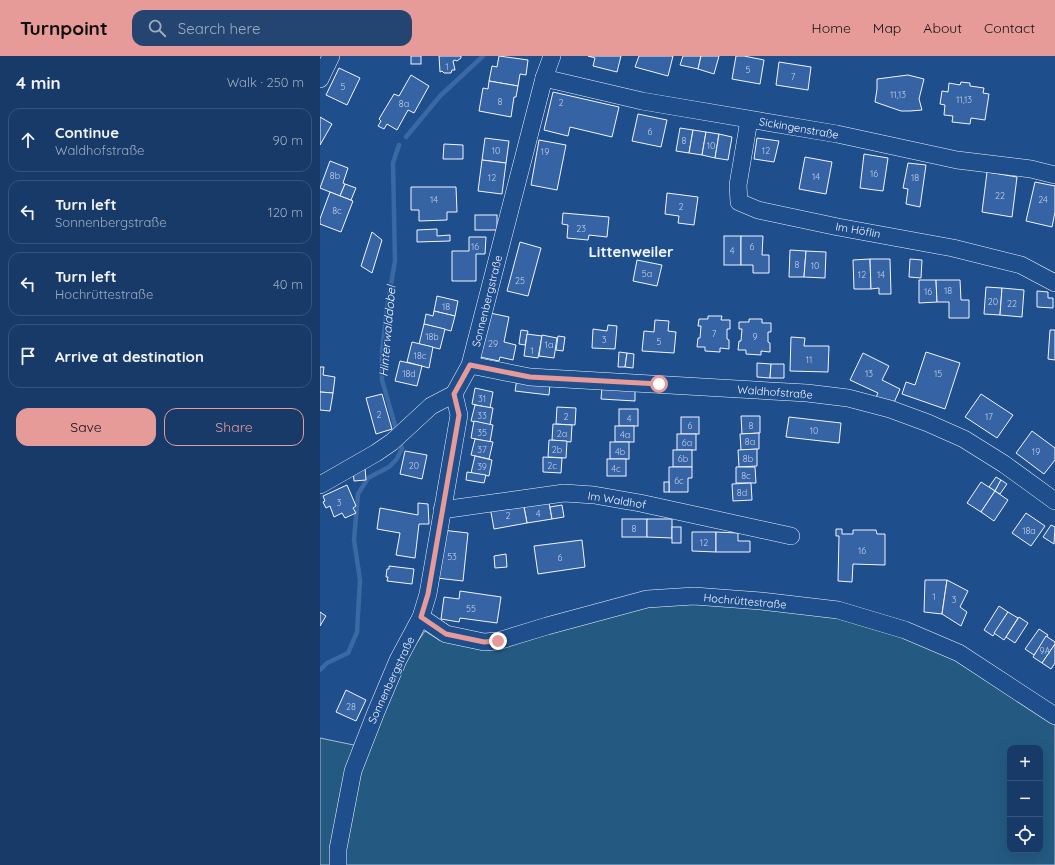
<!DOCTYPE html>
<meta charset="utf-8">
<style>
:root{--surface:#173a69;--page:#244571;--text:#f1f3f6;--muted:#9eadc0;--line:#36547d;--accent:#e69b98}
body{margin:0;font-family:Quicksand,sans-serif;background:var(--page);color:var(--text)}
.controls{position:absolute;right:12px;bottom:12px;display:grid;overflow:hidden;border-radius:8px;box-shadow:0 4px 16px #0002}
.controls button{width:36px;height:36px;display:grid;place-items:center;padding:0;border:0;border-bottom:1px solid var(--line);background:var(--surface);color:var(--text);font:20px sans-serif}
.stop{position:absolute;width:12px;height:12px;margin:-9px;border:3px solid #e69b98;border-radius:50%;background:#fff}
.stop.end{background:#e69b98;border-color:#fff;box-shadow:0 1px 4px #0008}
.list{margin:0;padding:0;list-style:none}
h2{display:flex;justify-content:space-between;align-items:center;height:52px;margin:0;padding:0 16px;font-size:17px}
h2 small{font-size:13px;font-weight:400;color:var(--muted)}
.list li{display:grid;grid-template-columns:26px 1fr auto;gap:12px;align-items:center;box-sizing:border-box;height:64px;margin:0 8px 8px;padding:0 8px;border:1px solid var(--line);border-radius:12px}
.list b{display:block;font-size:15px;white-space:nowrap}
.list p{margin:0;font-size:13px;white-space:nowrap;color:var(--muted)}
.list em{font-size:13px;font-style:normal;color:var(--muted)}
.actions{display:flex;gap:8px;padding:12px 16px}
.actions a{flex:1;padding:9px 0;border:1px solid var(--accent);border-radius:12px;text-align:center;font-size:14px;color:var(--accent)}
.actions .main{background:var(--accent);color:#111}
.icon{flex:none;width:22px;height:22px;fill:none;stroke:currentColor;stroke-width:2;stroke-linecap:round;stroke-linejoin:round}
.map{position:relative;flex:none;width:735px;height:809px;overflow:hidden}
header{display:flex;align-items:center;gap:24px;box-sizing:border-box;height:56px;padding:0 20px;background:var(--accent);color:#111}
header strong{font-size:19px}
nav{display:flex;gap:22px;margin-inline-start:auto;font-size:14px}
.search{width:280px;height:36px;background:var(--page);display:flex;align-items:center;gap:10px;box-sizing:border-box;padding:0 14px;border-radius:12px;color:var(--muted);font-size:15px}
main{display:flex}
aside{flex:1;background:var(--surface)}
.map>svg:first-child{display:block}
</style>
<header>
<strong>Turnpoint</strong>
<div class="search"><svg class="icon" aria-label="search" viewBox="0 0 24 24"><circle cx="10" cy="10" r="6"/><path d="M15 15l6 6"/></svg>Search here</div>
<nav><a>Home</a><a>Map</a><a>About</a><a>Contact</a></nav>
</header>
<main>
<aside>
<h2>4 min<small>Walk · 250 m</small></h2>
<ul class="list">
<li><svg class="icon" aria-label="ahead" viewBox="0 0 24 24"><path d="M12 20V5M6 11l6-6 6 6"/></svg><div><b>Continue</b><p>Waldhofstraße</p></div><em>90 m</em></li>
<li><svg class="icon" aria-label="left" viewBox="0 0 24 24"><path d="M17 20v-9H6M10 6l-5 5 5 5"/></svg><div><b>Turn left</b><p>Sonnenbergstraße</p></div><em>120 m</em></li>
<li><svg class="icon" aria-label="left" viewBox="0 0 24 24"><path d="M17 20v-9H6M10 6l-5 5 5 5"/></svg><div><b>Turn left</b><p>Hochrüttestraße</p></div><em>40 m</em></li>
<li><svg class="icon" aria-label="arrive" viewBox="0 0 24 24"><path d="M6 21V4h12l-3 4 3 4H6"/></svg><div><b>Arrive at destination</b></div></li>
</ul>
<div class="actions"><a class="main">Save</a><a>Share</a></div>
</aside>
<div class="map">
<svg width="735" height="809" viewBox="0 0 735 809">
<rect width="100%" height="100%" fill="#1f4e8c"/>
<path fill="#245a82" stroke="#a8bbd7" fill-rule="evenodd" d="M366,545L509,558L555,570L652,611L735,665V809H0V682L48,692L84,605L105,575L119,584L169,594L325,550ZM690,692H720V794H690Z"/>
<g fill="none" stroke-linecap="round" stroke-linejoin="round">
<g stroke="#3b69a3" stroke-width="4.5">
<polyline points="86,81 120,40 163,0"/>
<polyline points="77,376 62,324 62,296 67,252 75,205 73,107 79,89"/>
<polyline points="0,614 7,607 28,597 37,576 40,524 34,484 38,438 48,422 69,411 76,404 82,393 80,385"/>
</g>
</g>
<g fill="#3563a3" stroke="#f2f6ff">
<rect x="91" y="0" width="10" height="8"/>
<polygon points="119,0 141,0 141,2 137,5 135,4 133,5 135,14 132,14 131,17 124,17 122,15 120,16"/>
<polygon points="179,0 208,4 206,19 200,18 198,30 169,25 172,10 177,11"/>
<polygon points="268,0 301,0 297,16 273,10 275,2"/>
<polygon points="319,0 353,0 348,20 315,11"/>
<polygon points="363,0 381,0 378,13 360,9"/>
<polygon points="381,0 399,0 394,18 378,13"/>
<polygon points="416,0 424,0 444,4 440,28 412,23"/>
<polygon points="459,6 491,11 488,34 456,29"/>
<polygon points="19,12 40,22 27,49 6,39"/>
<polygon points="91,19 109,30 94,57 88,54 77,74 67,68 64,73 58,70 61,65 59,63 74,38 79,40"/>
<polygon points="588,19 604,23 599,43 602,54 590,55 581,55 555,46 557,33 557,23"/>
<polygon points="169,25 198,30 196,41 194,41 191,61 159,55 163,32 168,33"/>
<polygon points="641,26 650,27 650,30 664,32 663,37 669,38 665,64 651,62 650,68 632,66 633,60 624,59 625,49 620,48 622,35 628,36 629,27 640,29"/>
<polygon points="233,36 299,51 292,81 250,71 248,80 224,74"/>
<polygon points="318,58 347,64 341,91 312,85"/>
<polygon points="0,61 12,68 0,89"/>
<polygon points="360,72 373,74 369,97 356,95"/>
<polygon points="373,74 386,76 382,99 369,97"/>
<polygon points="386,76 399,78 395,102 382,99"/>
<polygon points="399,78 412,81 408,104 395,102"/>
<polygon points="165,82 189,85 186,107 162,104"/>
<polygon points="437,82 459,85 454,106 434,103"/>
<polygon points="219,84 246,89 237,134 211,129"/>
<polygon points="124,88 143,89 143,103 123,103"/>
<polygon points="544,98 568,102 563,135 540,132"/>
<polygon points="485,101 512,106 506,138 479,133"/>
<polygon points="162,104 186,107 182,138 158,135"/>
<polygon points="10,105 28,112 23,127 25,128 20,140 0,132"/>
<polygon points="588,107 606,109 600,151 586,148 588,133 583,132"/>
<polygon points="667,116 697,121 692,161 662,156"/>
<polygon points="715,126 735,130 735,156 732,171 706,165"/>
<polygon points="25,128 36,132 31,144 20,140"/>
<polygon points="91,131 136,131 137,156 127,156 127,164 99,165 99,154 91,154"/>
<polygon points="10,136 33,145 21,176 0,168 0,163"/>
<polygon points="347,137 378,141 374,169 358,167 359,160 345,158"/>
<polygon points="243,157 289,161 287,181 269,179 268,184 247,182 248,169 242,168"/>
<rect x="155" y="159" width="22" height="15"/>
<polygon points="117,173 117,180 130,179 130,185 97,186 97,174"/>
<polygon points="52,176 62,184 52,217 41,210"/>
<rect x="404" y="180" width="17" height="29"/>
<polygon points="421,180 443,180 442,199 449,199 449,217 433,217 433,209 421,209"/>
<polygon points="149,181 166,181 165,198 156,198 156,225 132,225 132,195 149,195"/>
<polygon points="200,186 221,192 208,240 187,235"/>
<polygon points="470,194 486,195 484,221 469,221"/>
<polygon points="486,195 506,196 505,222 484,221"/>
<polygon points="550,203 551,233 534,233 533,204"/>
<polygon points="550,203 570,203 571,238 559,238 559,232 551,233"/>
<polygon points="590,203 602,204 601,222 589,221"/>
<polygon points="317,204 342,209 337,230 313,225"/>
<polygon points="599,224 616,224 617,246 599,247"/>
<polygon points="616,224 640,224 641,244 649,244 649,262 629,262 629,246 617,246"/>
<polygon points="666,231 682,232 680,259 664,258"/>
<polygon points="682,232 704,234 702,261 680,259"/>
<polygon points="717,235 728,236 728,242 733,242 733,252 717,251"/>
<polygon points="117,240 138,245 135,260 114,255"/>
<polygon points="114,255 135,260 131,275 104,268 106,258 113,260"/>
<polygon points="170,257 189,261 184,286 196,289 193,304 180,301 179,305 160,301"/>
<polygon points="388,260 402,260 401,264 410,264 410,273 407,273 407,283 409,284 409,293 400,292 400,296 385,295 385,291 377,291 378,282 380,282 381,270 378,270 379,263 388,263"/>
<polygon points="429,263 442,263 442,267 451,267 451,276 448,276 448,286 450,287 450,296 441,295 441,299 426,298 426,294 418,294 419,285 421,285 422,273 419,273 419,266 429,266"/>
<polygon points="335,264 349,265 348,275 356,276 354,297 322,295 324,275 334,276"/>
<polygon points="104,268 125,273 120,293 99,288"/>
<polygon points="288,269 297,270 295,293 272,292 273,273 287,275"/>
<polygon points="201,274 208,275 205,289 199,288"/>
<polygon points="730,274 735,274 735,304 728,303"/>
<polygon points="207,278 222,280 218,302 204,300"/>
<polygon points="222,279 237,282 234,302 219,300"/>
<polygon points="238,280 245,281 243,295 236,294"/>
<polygon points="471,281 485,282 484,290 509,290 508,316 470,315"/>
<polygon points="92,286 113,291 109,312 87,306"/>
<polygon points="299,296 307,297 305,311 298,311"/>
<polygon points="606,296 640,307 625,353 582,338 586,326 595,329"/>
<polygon points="307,297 314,298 313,312 305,311"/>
<polygon points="543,297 569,310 562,324 580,333 573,349 556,341 558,337 530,324"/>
<polygon points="80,305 102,310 97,330 75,325"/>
<polygon points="437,307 451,308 450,322 437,321"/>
<polygon points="451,308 464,308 464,322 450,322"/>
<polygon points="0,311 4,311 3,319 15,321 13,337 0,336"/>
<polygon points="197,323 230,328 229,339 195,335"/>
<polygon points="282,331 315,333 315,345 281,343"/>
<polygon points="155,332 173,336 170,352 152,348"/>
<polygon points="0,336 13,337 10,355 0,354"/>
<polygon points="62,338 72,373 56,378 46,342"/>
<polygon points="661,338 693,359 677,382 645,361"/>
<polygon points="155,349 173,352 170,369 151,365"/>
<polygon points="237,351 256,352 255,369 236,368"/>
<rect x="299" y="353" width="19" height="17"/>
<polygon points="421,360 440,360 440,377 422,378"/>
<rect x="361" y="361" width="18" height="17"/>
<polygon points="469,361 521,367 519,387 466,381"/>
<polygon points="154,365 173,369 170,386 151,382"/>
<polygon points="233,368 252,369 251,386 232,384"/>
<rect x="295" y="370" width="19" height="16"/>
<polygon points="712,375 735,392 735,404 724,418 696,397"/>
<polygon points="439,377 439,393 421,394 420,378"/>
<rect x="357" y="378" width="19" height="16"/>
<polygon points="155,383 173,386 169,403 151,399"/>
<polygon points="229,384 247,385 246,402 228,401"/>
<rect x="290" y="386" width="19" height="17"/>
<polygon points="437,393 437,410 419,411 418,394"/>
<rect x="353" y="394" width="19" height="17"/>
<polygon points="85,395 107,399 102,423 80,418"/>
<polygon points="155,400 172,404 169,420 151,417"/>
<polygon points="223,401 242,402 241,417 223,416"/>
<rect x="287" y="403" width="19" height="17"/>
<polygon points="349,411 372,411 372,422 368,422 368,436 349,436"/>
<polygon points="416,411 435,411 436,427 416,427"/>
<polygon points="45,412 46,424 34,425 33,413"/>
<polygon points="147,416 166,419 164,427 146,424"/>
<polygon points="676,421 681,424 675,435 669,431"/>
<polygon points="681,424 687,428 680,438 675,435"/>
<rect x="344" y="426" width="5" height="10"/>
<polygon points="661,426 675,435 661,456 647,447"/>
<polygon points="431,427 432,444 413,445 412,428"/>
<polygon points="27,429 36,450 33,452 36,457 25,462 22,457 14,461 10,450 6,452 3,446 5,445 3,440"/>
<polygon points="675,435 688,444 674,465 661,456"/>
<polygon points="228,441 232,463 207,467 203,446"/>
<polygon points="203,446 207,467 174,473 170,451"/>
<polygon points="98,447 108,448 109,468 99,468 95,502 76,499 80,477 57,473 60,452 98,459"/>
<polygon points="242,449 244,461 232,463 230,451"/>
<polygon points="706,457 725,470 711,490 692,477"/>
<rect x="302" y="463" width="25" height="18"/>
<polygon points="327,463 352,463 352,482 327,481"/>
<polygon points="731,469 735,471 734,488 723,481"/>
<rect x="352" y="471" width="9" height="16"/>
<polygon points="516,473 522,473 522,478 533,478 533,474 556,474 557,478 565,478 565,509 533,508 532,526 518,525 519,480 516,480"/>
<polygon points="122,474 148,477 143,525 117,522"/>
<polygon points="372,476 396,476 396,496 372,495"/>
<polygon points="396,476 418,477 418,485 430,485 430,496 396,496"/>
<polygon points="262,484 265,511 218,518 214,490"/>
<polygon points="186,498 187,511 175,512 174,500"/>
<polygon points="69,510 94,513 92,528 67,525 68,521 66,521 67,513 69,513"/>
<polygon points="605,524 627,524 622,558 604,556"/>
<polygon points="627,524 648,535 640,551 647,556 641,570 622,558"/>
<polygon points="140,535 181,541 177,567 140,562 139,566 121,563 124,541 139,543"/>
<polygon points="679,550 688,556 673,580 664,574"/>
<polygon points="0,556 6,560 0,570"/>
<polygon points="688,556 698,562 684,584 674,577"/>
<polygon points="699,561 708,567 695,587 686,581"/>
<polygon points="719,573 728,579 714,599 705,593"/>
<polygon points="726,580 735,586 735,588 722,607 713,601"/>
<polygon points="735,588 735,607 731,613 722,607"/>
<polygon points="26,634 46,644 36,665 16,656"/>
</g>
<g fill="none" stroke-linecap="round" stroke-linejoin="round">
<g stroke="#f2f6ff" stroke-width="18">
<g id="minor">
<polyline points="224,22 322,45 517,78 637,104 711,113 735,119"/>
<polyline points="0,23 11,0"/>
<polyline points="429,64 418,129 419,146 438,154 518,171 633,192 701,209 735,227"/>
<polyline points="150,309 210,321 487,337 528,342 570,353 608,367 644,383 684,408 735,445"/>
<polyline points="0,429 56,397 72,386 111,350 134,338"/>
<polyline points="122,454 244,437 274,439 320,447 471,480"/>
<polyline points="101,561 126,578 164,586 178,585 227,570 327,543 374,540 441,545 518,554 585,574 639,597 735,660"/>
<polyline points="18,809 18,793 33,715 56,656 78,604 101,561 108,538 139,359 134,338 150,309 224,22 232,0"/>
</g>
</g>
<use href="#minor" stroke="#1f4e8c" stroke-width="17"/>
</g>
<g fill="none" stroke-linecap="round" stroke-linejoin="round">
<polyline stroke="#e69b98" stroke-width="5" points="178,585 164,586 126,578 101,561 108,538 139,359 134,338 150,309 210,321 339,328"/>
</g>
<g text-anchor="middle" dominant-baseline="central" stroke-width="3" stroke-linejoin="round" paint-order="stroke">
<g font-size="9" fill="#c3d1e8">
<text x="127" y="10">1</text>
<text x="428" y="13">5</text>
<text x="473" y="20">7</text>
<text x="23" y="30">5</text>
<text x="578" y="38">11,13</text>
<text x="644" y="43">11,13</text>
<text x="180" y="45">8</text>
<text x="241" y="46">2</text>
<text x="84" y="47">8a</text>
<text x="330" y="75">6</text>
<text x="364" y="84">8</text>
<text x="391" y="89">10</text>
<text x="176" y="94">10</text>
<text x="446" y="94">12</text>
<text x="225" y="95">19</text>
<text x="554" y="117">16</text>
<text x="15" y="119">8b</text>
<text x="496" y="120">14</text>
<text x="172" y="121">12</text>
<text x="595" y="121">18</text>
<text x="680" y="139">22</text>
<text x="114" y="143">14</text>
<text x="723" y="143">24</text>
<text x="361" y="150">2</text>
<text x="17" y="154">8c</text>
<text x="261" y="172">23</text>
<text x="155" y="190">16</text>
<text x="432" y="190">6</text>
<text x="412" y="194">4</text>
<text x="477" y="208">8</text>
<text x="495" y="209">10</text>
<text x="327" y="217">5a</text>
<text x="542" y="218">12</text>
<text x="561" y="218">14</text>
<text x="200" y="224">25</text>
<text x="628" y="234">18</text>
<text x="608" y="235">16</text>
<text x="673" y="245">20</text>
<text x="692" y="247">22</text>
<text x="126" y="250">18</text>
<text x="394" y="277">7</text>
<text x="112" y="280">18b</text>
<text x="435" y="280">9</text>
<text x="284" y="283">3</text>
<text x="339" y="285">5</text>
<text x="173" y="287">29</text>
<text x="229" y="288">1a</text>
<text x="212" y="294">1</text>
<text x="100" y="299">18c</text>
<text x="489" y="303">11</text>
<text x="89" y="317">18d</text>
<text x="549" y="317">13</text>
<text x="618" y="317">15</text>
<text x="162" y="342">31</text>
<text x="59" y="358">2</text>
<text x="162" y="359">33</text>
<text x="246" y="360">2</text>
<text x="669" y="360">17</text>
<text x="309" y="362">4</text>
<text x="370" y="369">6</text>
<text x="431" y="369">8</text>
<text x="494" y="374">10</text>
<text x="162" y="376">35</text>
<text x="242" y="377">2a</text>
<text x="305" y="378">4a</text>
<text x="430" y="385">8a</text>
<text x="367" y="386">6a</text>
<text x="162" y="393">37</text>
<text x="237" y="393">2b</text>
<text x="300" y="395">4b</text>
<text x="716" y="395">19</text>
<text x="363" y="402">6b</text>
<text x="428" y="402">8b</text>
<text x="94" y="409">20</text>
<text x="232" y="409">2c</text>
<text x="162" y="410">39</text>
<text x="296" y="412">4c</text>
<text x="426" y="419">8c</text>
<text x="359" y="424">6c</text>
<text x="422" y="436">8d</text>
<text x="19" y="446">3</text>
<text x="218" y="457">4</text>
<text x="188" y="459">2</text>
<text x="314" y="472">8</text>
<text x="709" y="474">18a</text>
<text x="384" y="486">12</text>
<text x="542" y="494">16</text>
<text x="132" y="500">53</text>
<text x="240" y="501">6</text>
<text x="614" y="540">1</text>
<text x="634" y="543">3</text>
<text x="151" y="552">55</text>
<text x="725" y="594">9A</text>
<text x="31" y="650">28</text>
</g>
<g font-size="11" fill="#f2f6ff" stroke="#1f4e8c">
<text transform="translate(479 72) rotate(10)">Sickingenstraße</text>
<text transform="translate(538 174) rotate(10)">Im Höflin</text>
<text transform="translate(167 245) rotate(-76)">Sonnenbergstraße</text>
<text transform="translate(455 336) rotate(4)">Waldhofstraße</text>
<text transform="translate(297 444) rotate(9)">Im Waldhof</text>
<text transform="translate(425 545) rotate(5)">Hochrüttestraße</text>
<text transform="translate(71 624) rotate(-65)">Sonnenbergstraße</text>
</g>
<g font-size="12" font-style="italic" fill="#f2f6ff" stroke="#1f4e8c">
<text transform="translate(67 275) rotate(-85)">Hinterwalddobel</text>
</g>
<g font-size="15" font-weight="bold" fill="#f2f6ff" stroke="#1f4e8c">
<text x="311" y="195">Littenweiler</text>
</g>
</g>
</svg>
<div class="controls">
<button>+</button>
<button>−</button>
<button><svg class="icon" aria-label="locate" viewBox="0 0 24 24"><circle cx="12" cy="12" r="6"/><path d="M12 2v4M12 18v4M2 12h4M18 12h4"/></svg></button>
</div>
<div class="stop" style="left:339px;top:328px"></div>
<div class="stop end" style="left:178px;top:585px"></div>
</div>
</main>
